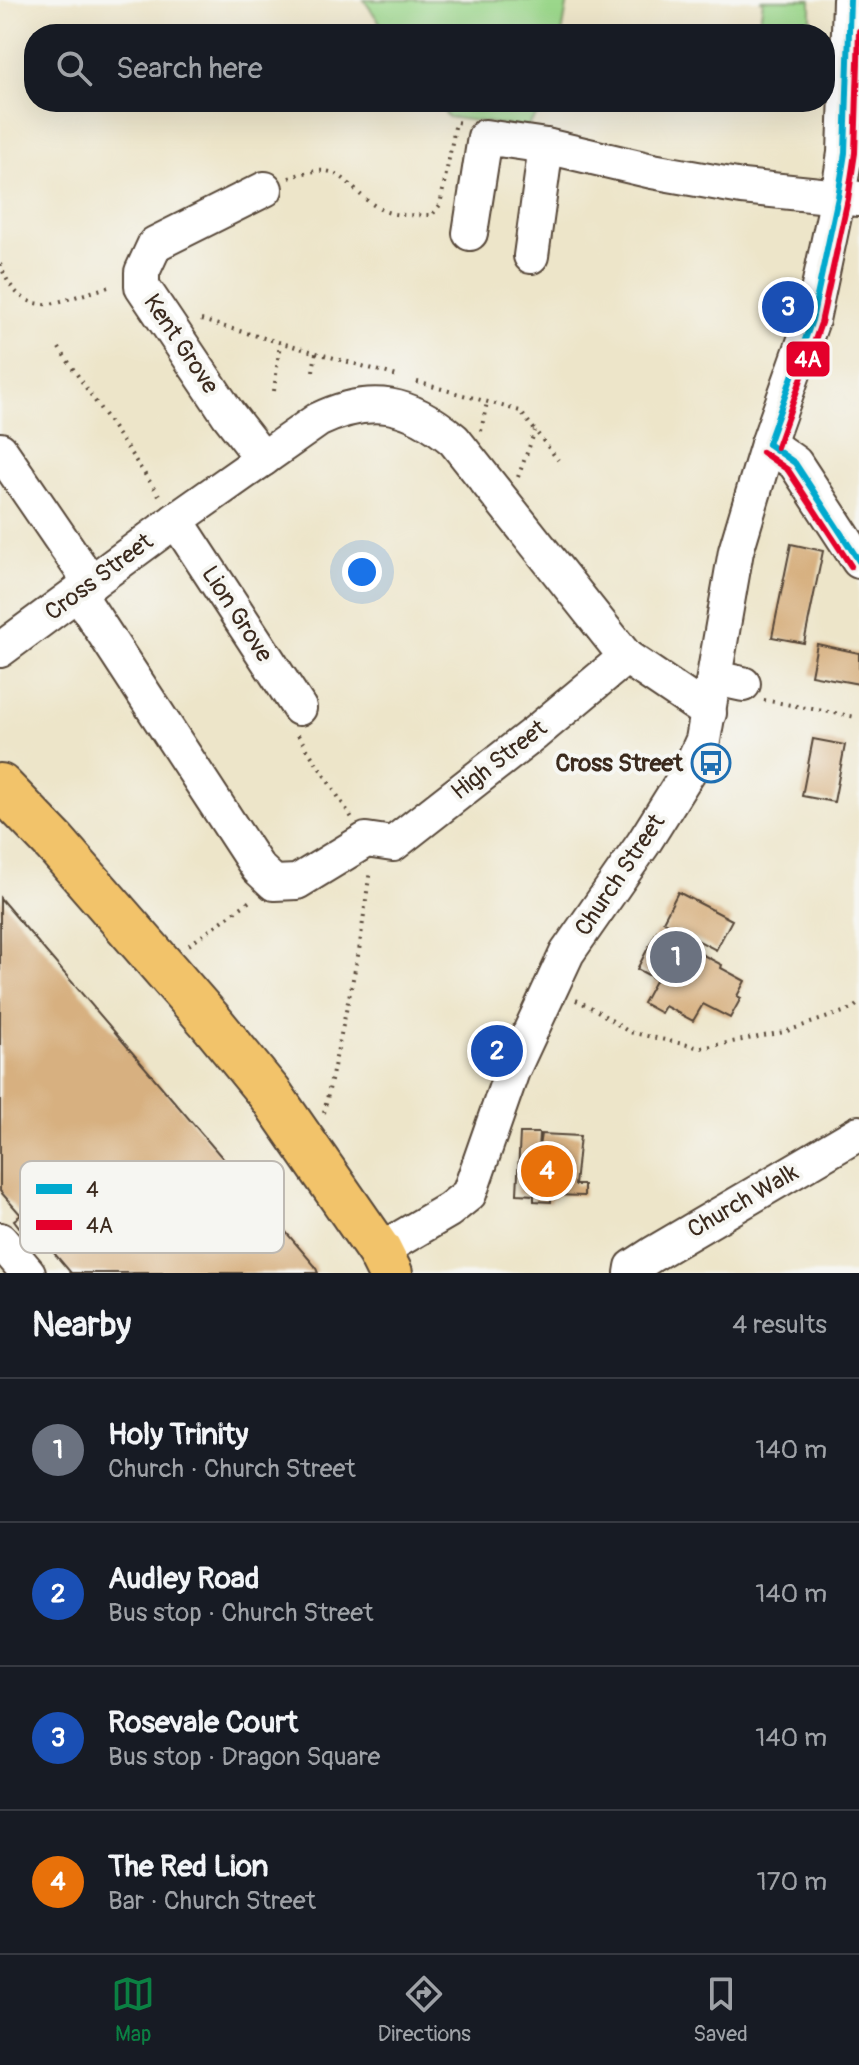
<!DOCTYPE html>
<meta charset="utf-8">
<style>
:root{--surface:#171b24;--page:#242831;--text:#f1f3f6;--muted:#9ea1a6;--line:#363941;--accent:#0b8043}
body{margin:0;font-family:Pangolin,sans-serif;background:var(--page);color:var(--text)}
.you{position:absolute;left:362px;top:572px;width:28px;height:28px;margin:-20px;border:6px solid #fff;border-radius:50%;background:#1a73e8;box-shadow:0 0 0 12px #1a73e833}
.badge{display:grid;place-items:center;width:52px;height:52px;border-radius:50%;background:var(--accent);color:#fff;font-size:26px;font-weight:700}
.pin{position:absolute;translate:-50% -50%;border:4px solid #fff;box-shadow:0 2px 8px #0006}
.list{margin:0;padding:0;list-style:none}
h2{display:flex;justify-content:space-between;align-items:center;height:104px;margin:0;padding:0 32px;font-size:34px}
h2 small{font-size:26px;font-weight:400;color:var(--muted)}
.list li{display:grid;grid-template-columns:52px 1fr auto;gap:24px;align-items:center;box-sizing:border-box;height:144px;padding:0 32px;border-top:2px solid var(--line)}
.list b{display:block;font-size:30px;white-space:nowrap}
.list p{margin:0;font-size:26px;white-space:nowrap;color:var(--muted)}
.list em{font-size:26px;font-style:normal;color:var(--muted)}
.icon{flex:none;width:44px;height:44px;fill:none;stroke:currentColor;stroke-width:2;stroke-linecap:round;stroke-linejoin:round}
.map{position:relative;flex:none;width:859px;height:1273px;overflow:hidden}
.search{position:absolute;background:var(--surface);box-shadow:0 8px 32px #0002;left:24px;right:24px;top:24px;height:88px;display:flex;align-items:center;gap:20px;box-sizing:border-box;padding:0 28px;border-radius:32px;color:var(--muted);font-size:30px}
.sheet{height:680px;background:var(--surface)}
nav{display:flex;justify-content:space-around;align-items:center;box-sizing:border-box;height:112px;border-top:2px solid var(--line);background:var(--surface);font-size:22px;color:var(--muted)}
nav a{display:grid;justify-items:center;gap:4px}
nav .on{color:var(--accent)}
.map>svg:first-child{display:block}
</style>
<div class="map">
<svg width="859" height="1273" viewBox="0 0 859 1273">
<rect width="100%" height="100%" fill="#f6f6f2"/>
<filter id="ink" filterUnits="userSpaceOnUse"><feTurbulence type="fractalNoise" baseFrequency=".0125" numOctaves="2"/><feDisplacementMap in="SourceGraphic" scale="16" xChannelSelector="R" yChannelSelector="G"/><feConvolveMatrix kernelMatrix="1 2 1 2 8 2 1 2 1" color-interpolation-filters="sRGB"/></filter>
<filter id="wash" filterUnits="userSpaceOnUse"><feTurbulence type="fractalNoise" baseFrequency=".006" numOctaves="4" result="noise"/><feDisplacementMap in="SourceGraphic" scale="32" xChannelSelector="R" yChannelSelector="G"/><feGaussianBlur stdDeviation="1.8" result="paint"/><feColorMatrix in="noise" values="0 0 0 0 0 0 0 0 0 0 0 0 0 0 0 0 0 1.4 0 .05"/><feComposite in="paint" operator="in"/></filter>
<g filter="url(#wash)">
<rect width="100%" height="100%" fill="#ede5c9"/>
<g fill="#9bd78b" stroke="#6b8054" stroke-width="2">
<polygon points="364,0 568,0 562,34 388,34"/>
<polygon points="760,0 811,0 811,34 758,34 763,1"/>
<polygon points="437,102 550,102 525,128 448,117"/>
</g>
<g id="blocks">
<g fill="#d7b080">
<polygon points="791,544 823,551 804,643 772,637"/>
<polygon points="817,644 859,653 859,684 811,675"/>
<polygon points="813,739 845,745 834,802 802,796"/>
<polygon points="678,892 732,920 716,950 678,930 673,939 722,965 721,968 745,981 737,996 741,998 730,1018 703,1004 693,1021 665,1006 661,1013 643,1003 656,979 637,969 657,931 663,933 668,924 663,921"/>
<polygon points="0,898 315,1266 318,1273 71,1273 37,1233 30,1239 20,1228 14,1220 21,1215 0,1191"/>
<polygon points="520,1133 539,1133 538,1152 541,1134 580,1136 575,1185 584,1185 584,1196 555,1195 555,1198 551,1198 551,1202 534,1201 534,1195 517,1194"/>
</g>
</g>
</g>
<g filter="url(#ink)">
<use href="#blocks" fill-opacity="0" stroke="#564638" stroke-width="2"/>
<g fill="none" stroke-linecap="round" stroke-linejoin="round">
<g stroke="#564638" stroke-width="38">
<g id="minor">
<polyline points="470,233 485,137 546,146 652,171 742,187 859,199"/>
<polyline points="531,256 546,146"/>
<polyline points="768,444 795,463 859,561"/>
<polyline points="0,450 91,583"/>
<polyline points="263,459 228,414 142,286 142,272 155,244 265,189"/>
<polyline points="176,520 299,708"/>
<polyline points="78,593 258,868 274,883 297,882 366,840 393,844 535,733 626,657"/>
<path d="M0,650L176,520L318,420C372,394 410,403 454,440L626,657L709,713"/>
<polyline points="715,678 743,684"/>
<polyline points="0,1240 28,1273"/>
<polyline points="379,1251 449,1210 469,1194 512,1071 567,953 643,844 690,769 703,740 736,551 768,444 812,320 838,197 845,153 850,0"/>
<polyline points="632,1273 633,1267 653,1254 859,1133"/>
</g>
</g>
<g stroke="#564638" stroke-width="48">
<polyline id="major" points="0,786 55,843 211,1022 270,1094 379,1251 390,1273"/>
</g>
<g stroke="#564638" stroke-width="4" stroke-dasharray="2 6" stroke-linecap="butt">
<path d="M289,178C347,156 342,189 382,210C396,217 417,215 432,215L440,205L456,122L463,123"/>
<path d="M0,264C9,288 22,306 51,304L112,286"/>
<polyline points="201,320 401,377"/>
<polyline points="59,348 161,498"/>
<polyline points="313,371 316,353"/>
<polyline points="417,382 520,411 558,460"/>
<polyline points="274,391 280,343"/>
<polyline points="481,431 487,402"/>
<polyline points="518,477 535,431"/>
<polyline points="764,700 856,717"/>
<polyline points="298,735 352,818"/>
<polyline points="189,945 250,901"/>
<polyline points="576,1000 596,1010 629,1032 701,1048 784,1032 852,1009 859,1003"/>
<polyline points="324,1113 359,951 370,870"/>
</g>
<use href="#minor" stroke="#fff" stroke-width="34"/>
<use href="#major" stroke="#f2c36a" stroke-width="44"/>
<g stroke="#f6f6f2" stroke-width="12">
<g id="bus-1">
<polyline points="768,444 812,320 838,197 845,153 850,0"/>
<polyline points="768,444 795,463 859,561"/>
</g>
</g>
<g stroke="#f6f6f2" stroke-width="12">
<g id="bus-2">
<polyline points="777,447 821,323 848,199 855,153 859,31"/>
<polyline points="762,452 788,470 851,566"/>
</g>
</g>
<use href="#bus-1" stroke="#00a9ce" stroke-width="6"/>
<use href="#bus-2" stroke="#e4002b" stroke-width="6"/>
</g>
</g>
<defs>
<g id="bus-ring" transform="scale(2)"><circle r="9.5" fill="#f6f6f2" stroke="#1f6fb2" stroke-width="1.5"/><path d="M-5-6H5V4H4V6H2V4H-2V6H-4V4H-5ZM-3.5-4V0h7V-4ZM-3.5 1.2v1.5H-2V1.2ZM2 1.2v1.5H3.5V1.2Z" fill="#1f6fb2"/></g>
</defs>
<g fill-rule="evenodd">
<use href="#bus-ring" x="711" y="763"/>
</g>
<g text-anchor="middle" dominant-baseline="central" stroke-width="8" stroke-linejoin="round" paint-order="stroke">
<g font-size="24" fill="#3b2a1e" stroke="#f6f6f2">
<text transform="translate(181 344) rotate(56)">Kent Grove</text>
<text transform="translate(99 577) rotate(-37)">Cross Street</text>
<text transform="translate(237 614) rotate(57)">Lion Grove</text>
<text transform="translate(499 760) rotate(-38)">High Street</text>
<text transform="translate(620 875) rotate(-56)">Church Street</text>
<text transform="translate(743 1201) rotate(-30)">Church Walk</text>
</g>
<g font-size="24" font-weight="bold" fill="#3b2a1e" stroke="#f6f6f2" text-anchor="end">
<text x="683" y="763">Cross Street</text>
</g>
</g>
<rect x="20" y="1161" width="264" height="92" rx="12" fill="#f6f6f2" stroke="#beb9b2" stroke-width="2"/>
<rect x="36" y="1184" width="36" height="10" fill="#00a9ce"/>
<rect x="36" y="1220" width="36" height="10" fill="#e4002b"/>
<g font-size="22" fill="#3b2a1e">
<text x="86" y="1197">4</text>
<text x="86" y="1233">4A</text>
</g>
<rect stroke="#f6f6f2" stroke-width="3" x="785" y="340" width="46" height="38" rx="8" fill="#e4002b"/>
<g font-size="22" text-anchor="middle" font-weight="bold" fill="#fff">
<text x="808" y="367">4A</text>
</g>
</svg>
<div class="you"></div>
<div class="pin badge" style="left:676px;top:957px;background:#6b7280">1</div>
<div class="pin badge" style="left:497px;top:1051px;background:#1a4fb4">2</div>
<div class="pin badge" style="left:788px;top:307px;background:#1a4fb4">3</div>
<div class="pin badge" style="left:547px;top:1171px;background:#e8710a">4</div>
<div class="search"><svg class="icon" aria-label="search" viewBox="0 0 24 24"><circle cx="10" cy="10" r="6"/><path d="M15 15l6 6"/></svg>Search here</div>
</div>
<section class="sheet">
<h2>Nearby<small>4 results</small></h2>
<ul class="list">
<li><span class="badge" style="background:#6b7280">1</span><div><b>Holy Trinity</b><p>Church · Church Street</p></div><em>140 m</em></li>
<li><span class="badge" style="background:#1a4fb4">2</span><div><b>Audley Road</b><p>Bus stop · Church Street</p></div><em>140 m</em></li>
<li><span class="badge" style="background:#1a4fb4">3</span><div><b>Rosevale Court</b><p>Bus stop · Dragon Square</p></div><em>140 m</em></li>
<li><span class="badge" style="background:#e8710a">4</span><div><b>The Red Lion</b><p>Bar · Church Street</p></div><em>170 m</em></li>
</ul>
</section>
<nav>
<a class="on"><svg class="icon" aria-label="map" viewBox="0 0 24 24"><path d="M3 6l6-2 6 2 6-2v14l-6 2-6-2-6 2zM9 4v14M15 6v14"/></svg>Map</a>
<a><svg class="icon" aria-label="directions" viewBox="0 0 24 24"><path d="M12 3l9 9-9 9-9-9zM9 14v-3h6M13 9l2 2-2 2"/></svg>Directions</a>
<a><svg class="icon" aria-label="saved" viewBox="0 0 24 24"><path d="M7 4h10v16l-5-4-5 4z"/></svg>Saved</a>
</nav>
